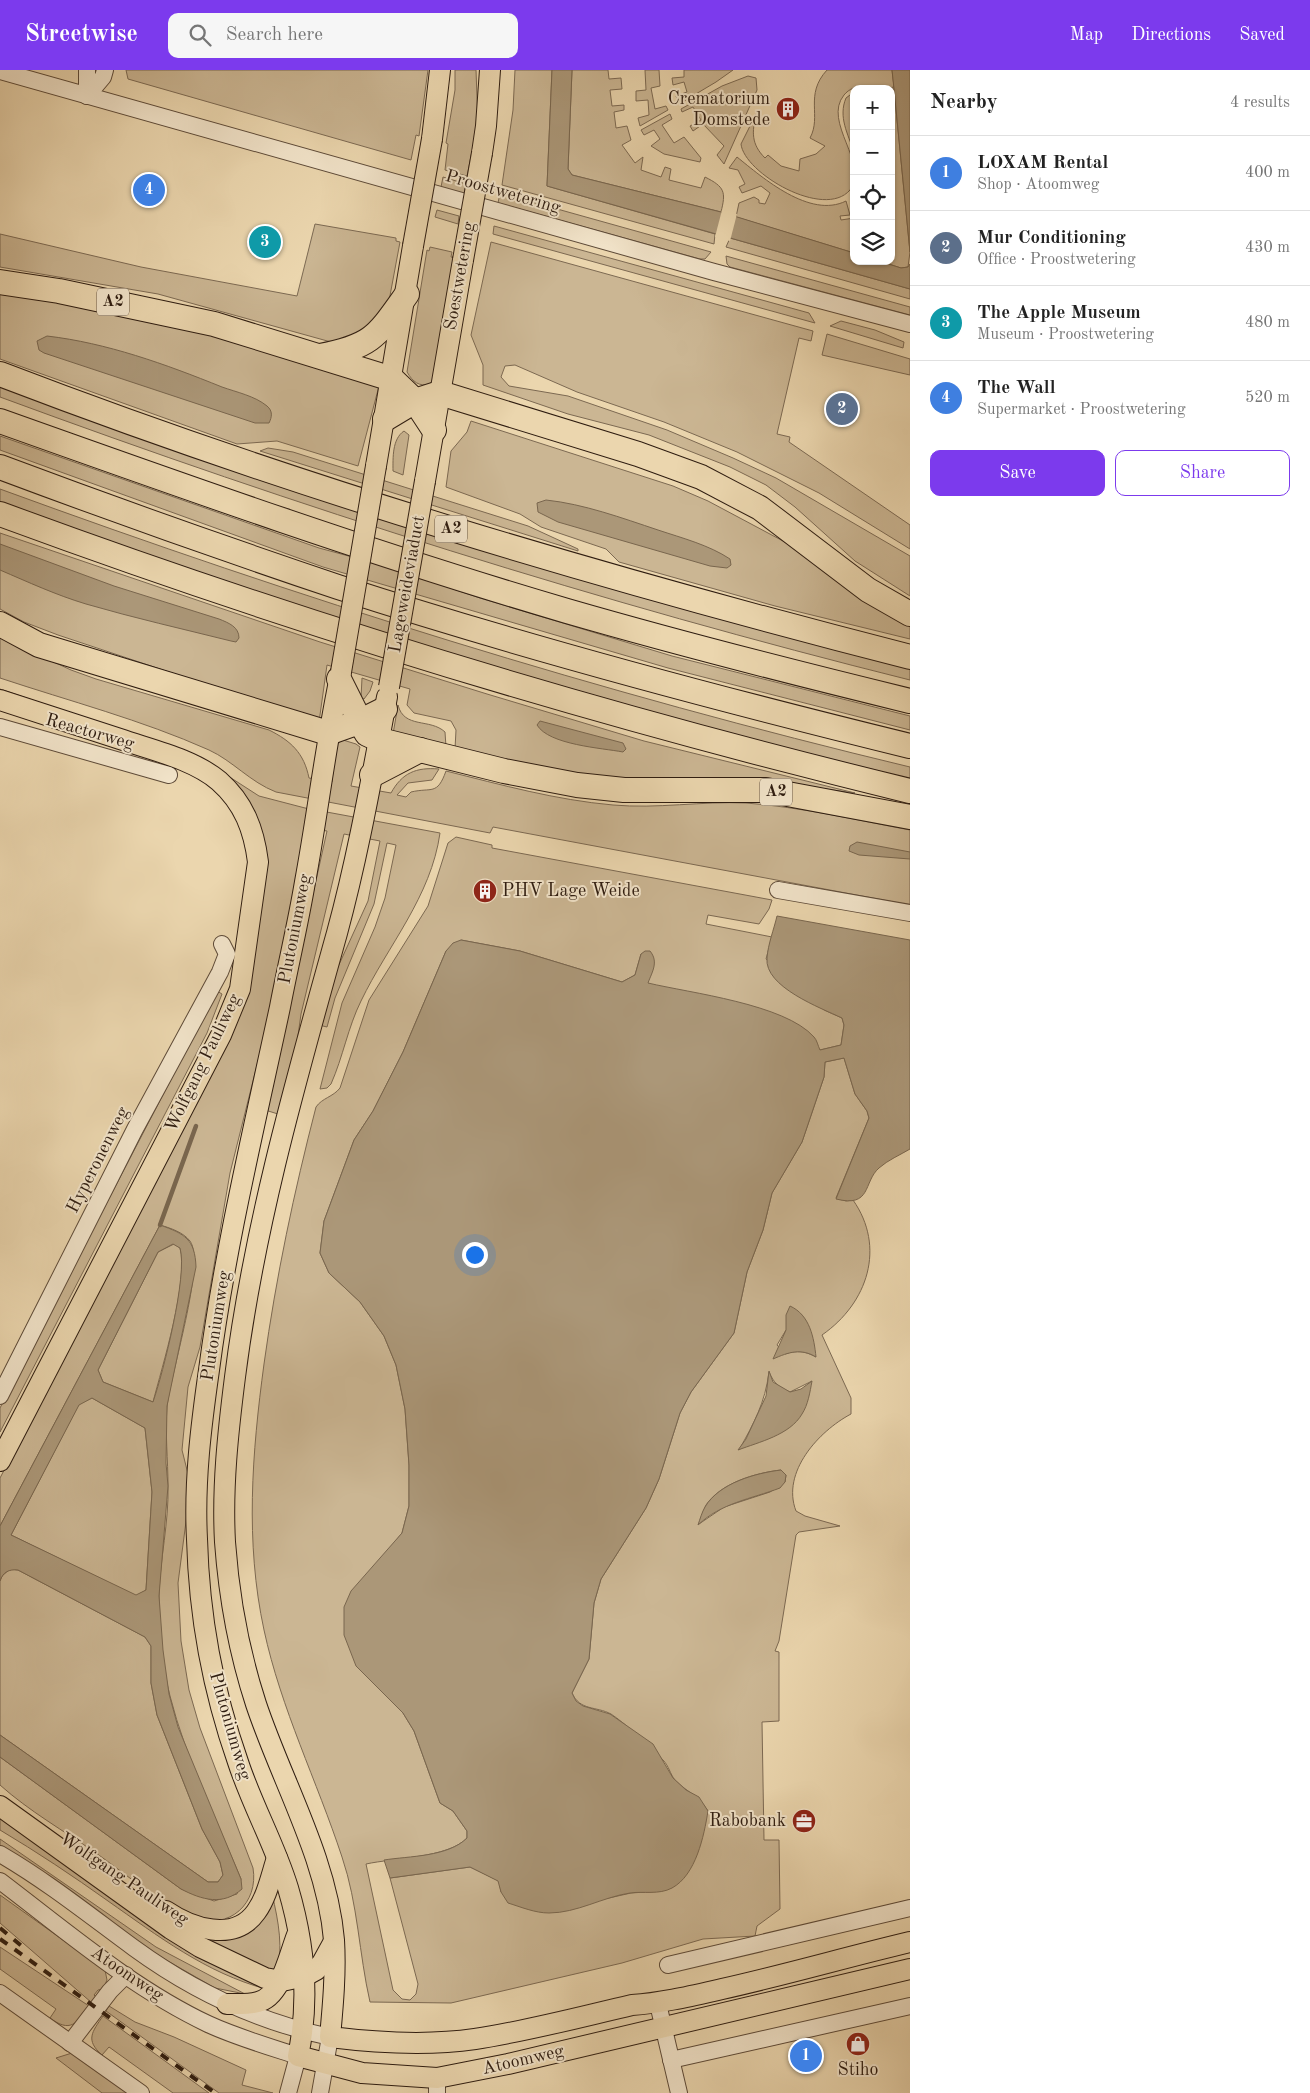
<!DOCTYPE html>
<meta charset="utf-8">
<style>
:root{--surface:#fff;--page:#f6f6f6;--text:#222;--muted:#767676;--line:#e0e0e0;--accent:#7c3aed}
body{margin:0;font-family:"Old Standard TT",serif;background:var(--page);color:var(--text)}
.controls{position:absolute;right:15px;top:15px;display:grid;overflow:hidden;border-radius:10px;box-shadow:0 1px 4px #0004}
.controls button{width:45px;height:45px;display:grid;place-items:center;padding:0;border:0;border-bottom:1px solid var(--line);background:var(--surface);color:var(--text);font:25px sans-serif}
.you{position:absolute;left:474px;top:1184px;width:18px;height:18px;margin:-12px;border:4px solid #fff;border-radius:50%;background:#1a73e8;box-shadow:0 0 0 8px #1a73e833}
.badge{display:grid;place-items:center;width:32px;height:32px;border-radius:50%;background:var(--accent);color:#fff;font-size:16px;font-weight:700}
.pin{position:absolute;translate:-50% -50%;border:2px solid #fff;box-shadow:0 1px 5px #0006}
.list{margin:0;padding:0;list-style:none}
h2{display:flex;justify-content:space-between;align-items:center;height:65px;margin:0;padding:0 20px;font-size:21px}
h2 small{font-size:16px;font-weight:400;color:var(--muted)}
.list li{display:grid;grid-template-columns:32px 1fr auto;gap:15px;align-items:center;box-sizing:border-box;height:75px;padding:0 20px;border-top:1px solid var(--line)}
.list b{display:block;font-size:19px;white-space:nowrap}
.list p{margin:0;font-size:16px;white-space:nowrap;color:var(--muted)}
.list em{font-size:16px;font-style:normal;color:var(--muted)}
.actions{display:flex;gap:10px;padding:15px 20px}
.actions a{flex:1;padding:11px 0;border:1px solid var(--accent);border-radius:10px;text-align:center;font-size:18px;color:var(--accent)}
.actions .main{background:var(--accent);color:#fff}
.icon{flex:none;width:28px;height:28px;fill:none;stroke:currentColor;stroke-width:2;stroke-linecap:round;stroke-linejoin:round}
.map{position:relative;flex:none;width:910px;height:2023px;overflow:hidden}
header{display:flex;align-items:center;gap:30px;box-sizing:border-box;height:70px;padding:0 25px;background:var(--accent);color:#fff}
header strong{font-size:24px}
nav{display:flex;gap:28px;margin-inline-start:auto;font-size:18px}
.search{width:350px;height:45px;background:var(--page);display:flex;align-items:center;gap:12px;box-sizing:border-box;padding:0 18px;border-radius:10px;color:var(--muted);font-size:19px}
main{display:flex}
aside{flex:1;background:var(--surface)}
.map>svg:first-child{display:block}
</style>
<header>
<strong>Streetwise</strong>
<div class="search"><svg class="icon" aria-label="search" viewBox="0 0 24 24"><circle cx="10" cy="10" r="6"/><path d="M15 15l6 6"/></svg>Search here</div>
<nav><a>Map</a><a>Directions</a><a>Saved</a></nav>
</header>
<main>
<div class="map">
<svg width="910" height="2023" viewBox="0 0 910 2023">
<rect width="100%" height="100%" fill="#ebd6ae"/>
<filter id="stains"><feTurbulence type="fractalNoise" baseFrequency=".004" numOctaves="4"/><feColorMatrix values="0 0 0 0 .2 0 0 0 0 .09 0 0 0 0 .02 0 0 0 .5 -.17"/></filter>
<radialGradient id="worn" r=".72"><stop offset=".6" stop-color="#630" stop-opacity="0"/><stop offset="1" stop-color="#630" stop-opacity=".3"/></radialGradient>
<g fill="#cbb693" stroke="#7c6952" fill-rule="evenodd">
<polygon points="126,0 428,0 419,66 416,65 411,90 128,9"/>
<polygon points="455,0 476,0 478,55 474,82 472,81 467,106 445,100 448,74 446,73 455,20"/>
<polygon points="515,0 552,0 547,116 715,164 714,174 502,115 513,40"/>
<path d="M572,0H608L609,9L621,8L622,19L610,20L612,36L624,35V40L614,42L616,58L627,56L631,70L622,75L635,93L643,87L641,100L661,107L665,97L671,99L669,110L701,118L705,107C725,117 726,122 721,142L572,105L568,99Z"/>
<polygon points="645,0 659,0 660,16 651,18 655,39 666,36 668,40 640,56 638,48 649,45 648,30 636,31 636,21 646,20"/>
<polygon points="684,0 733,0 716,12 679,34 676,26 687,22 684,12 673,15 672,8 684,7"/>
<path d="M827,0H892L894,17L889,18L894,19L910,182L908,197L901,198L879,191H891V19H865L864,16C856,16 849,19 844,25C822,52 870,94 850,120C824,150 744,103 741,74L756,44C752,62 751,74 765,88L768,85L781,96L799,101L800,89L816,84L825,76L810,68C822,46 804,25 827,0Z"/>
<polygon points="748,6 756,8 757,20 724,94 717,85 724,76 703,54 693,61 690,56 701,50 693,37 682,42 681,39 722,16"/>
<path d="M854,22V82C848,64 838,47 846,28Z"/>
<polygon points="670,44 672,49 662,55 674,73 684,67 701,88 700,92 664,84 651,76 660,69 654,60 644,65 641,60"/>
<path d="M737,87C763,108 810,149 846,131L850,145L840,146L841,150L854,148V183L736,147L739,133L754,127L759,130V133L765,134L770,123L761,116L742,123L739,117L745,114L738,100L729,98Z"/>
<polygon points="443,107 466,114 464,124 441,117"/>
<polygon points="500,123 711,182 705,189 700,189 498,133"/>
<polygon points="437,140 459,146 458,154 435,147"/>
<polygon points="315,154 396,168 396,171 400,172 389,231 367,264 331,272 158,224 0,197 0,164 141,197 297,226"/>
<polygon points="494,156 809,243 815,253 493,164"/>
<polygon points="730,168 910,219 910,229 726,177"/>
<polygon points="491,172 813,261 811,271 799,268 777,364 790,367 789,372 910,455 910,479 819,423 737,382 664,352 577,322 515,295 505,296 501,307 509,316 568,326 667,360 733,388 776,408 910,486 910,526 855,491 795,437 766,415 730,397 649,365 568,344 483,315 483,295 471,265"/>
<path d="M430,177L452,182L451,187L456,188L434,308L430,314C419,317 413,312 407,302L427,180L429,181Z"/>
<polygon points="726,186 910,237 910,245 730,197 727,194"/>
<polygon points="0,220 210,260 379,316 358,396 277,371 237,374 0,289"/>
<polygon points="841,251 875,260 904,272 903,278 830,256"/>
<polygon points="827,264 910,289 910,305 822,285"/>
<path d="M0,315L910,595V610C601,533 298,437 0,327Z"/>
<polygon points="471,351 673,416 708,431 798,479 910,555 910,569 775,536 619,492 606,479 541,457 520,444 446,417 451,381 467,362"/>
<path d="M404,361L409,365L403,405L393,401C393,388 392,369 404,361Z"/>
<polygon points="0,366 319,478 382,495 480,528 672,586 910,646 910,660 668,598 323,497 0,380"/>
<polygon points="268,378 293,382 528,456 578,479 578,481 260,381"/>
<path d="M0,419C298,528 601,623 910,697V711L792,682L320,547L0,433Z"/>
<polygon points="0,463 320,572 487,624 644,671 855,723 803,716 617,712 455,679 456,660 451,651 414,643 407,635 410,619 327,595 319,652 58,565 24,552 0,539"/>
<path d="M0,567L71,600L96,609L269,660C291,671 304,683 309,708L332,712L335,675L343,670L356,674L360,677L351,716L391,723C402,703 416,697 439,699L432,710L408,713L397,725L406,727L411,722C432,717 437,726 446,701C502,715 556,730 613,735C657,739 702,731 746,733C801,737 856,750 910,760V835L493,757L490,763L276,722C250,712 233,691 209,680C142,650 69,631 0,608Z"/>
<polygon points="362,608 373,612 370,621 364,629 361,628"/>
<path d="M0,619L197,686L259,726L305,738L440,763C431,827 388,875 361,931C348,957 343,987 331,1014L327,1018L320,1019L342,933L375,857L385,828L396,775L387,773L374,834L335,928L327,957L319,955L337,899L368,831L380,771L344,764L301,944L297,973L278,1044L265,1040L327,761L309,758L284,887L230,1103L200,1277L188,1317L182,1380L188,1404L187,1444L178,1513L181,1571L189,1620L200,1658L253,1798C259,1833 229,1861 195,1847C159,1833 127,1805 96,1783C64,1761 29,1741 0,1715V1687L181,1819L214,1831L237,1824L241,1809C216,1749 186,1689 170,1626C162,1595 159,1557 159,1525C160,1489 169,1452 168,1416C168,1390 165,1363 167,1337C170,1305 206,1193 190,1171C183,1162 170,1158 160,1155L0,1456V1408L229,969L264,807L236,721L0,624Z"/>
<path d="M398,635C404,659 430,648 445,662L446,677L393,664Z"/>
<path d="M456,767L492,775V778L772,830L769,839L759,854L708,845L706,854L772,867L766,889L824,940L842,948L844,955L841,975L820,980L647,913L641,884L635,905L622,912L520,881L461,870L446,881L403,982L373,1041L354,1070L324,1151L320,1183L329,1203L360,1232L384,1266L396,1295L405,1339L409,1395V1436L402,1463L381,1489L403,1643L414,1661L440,1733L453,1741L467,1761V1768C448,1788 393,1788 366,1794L393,1920L402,1929L410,1930L416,1924L418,1914L390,1808L470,1797L499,1811L501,1822L609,1828L631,1823L660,1821L708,1741C697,1724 688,1723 675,1710C670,1704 669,1696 663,1690C652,1678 625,1653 611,1644C596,1636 580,1641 572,1623L589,1589L594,1533L601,1509L646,1438L659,1409L680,1343L691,1322L734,1263L747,1202L763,1160L772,1123L802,1072L824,1007L825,992L844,988L855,1024L867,1041L869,1048L836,1128L846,1131L853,1130C886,1177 868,1233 822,1265L851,1328V1344C819,1361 781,1402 796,1441L805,1446L840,1456L799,1462L796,1465L779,1571L775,1581L779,1582V1651L762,1652L764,1770H779L780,1839L757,1856L755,1866L703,1869L622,1893L451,1933L370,1932C359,1884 358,1834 342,1787C317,1711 281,1639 264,1560C245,1472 252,1383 264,1294C276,1207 294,1122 316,1037C322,1028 333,1027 340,1018L369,930L428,836L448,773ZM786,1260L816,1287C805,1281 797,1280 785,1284L777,1275ZM769,1302C774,1313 778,1317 790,1322L812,1311L739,1380C754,1353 765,1333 769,1302ZM781,1400L786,1405L785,1412L770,1422L724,1437L699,1454C701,1448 703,1441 706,1435C721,1413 755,1403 781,1400Z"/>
<polygon points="217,921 222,924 207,963 0,1362 0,1338"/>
<path d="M174,1174L180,1178C189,1210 162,1297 153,1332L103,1312L98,1300L158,1182Z"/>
<polygon points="92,1328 145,1358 152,1422 146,1520 136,1526 11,1465 79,1334"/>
<polygon points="10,1499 18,1500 145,1567 151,1576 151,1613 157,1645 202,1759 220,1792 223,1805 218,1812 208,1812 0,1665 0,1511 2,1506"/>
<path d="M0,1744L266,1919C206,1903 158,1866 108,1831C73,1806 37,1782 0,1760Z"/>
<polygon points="0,1769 156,1877 245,1924 215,1918 152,1882 0,1780"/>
<path d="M272,1824C279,1853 283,1877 277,1907L185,1858L215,1870L240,1866Z"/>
<polygon points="0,1825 105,1900 107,1910 103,1919 98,1920 94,1925 96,1927 92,1933 0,1853"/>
<path d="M0,1877L89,1936C77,1954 70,1963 50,1948L56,1939L0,1899Z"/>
<polygon points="109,1936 135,1952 174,1967 246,2000 242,2015 273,2023 219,2023 106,1941"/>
<path d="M103,1946L209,2023H173L109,1977L102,1985C85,1970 92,1962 103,1946Z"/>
<polygon points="72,1983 127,2023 102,2023 56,1988"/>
</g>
<g fill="#ab9778" stroke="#79664e" fill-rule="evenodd">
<polygon points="552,0 572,0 568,99 572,105 721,142 854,183 854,191 879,191 901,198 908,197 910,194 910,219 547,116"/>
<polygon points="892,0 910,0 910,182 894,19"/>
<path d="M47,266C107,273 165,294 222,317C236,322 255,326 267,336C273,341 272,347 269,353H255L44,283L39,280L37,271Z"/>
<path d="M546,430C584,434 622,448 658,460C682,468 709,475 730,489L731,495L727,498L710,496L558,452L538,442L537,433Z"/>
<path d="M0,474L114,516L219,549C229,553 239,557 239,568L236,572L231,571C183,559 134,548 86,534C56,525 28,512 0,500Z"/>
<path d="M540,651L623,673L626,679L623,682C602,678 549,675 537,655Z"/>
<polygon points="857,772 910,782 910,789 859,785 849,781 850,776"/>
<path d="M777,846L910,870V1079C900,1085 888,1090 879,1098C863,1112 872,1138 836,1129L869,1048L867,1041L855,1024L844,988L825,992L824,1007L802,1072L772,1123L763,1160L747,1202L734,1263L691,1322L680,1343L659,1409L646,1438L601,1509L594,1533L589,1589L572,1623L576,1631L583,1636L610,1644L653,1674L673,1708L686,1720L699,1727L708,1741C704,1766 696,1805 672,1818C659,1825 643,1821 630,1823C603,1827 577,1843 549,1843C535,1843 521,1837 508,1833L501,1822L498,1811L470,1797L390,1808L384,1790C409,1786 448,1787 467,1768V1761L453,1741L440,1733L414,1661L403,1643L356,1596L344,1565V1537L351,1521L402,1463L409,1436V1395L405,1339L396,1295L384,1266L360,1232L329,1203L320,1183L324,1151L354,1070L373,1041L403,982L446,881L453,873L461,870L520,881L622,912L635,905L641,884L645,881H650C659,892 652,902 648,913C690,923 785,934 814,967C817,970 818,976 820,980L841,975L844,955L842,948C821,938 764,917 767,888C768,874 774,859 777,846Z"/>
<path d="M160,1155C185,1164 195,1169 196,1197L167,1336L166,1393L168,1416L159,1526L163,1580L169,1624L178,1657L241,1809L242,1819C223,1836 202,1830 181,1819L0,1687V1665L208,1812H218L223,1805L220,1792L202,1759L157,1645L151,1613V1576L145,1567L18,1500C9,1499 3,1502 0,1511V1456ZM173,1174L180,1178C188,1205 163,1303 153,1332L103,1312L98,1300L158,1182ZM92,1328L145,1358L152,1422L146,1520L136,1525L11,1465L79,1335Z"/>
<path d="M790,1236C810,1245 814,1268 816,1287C801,1278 789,1282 773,1289L786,1260V1245Z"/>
<path d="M769,1301L773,1312L790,1322L801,1319L812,1311C810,1322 808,1335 802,1344C790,1365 759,1372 738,1380L746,1369L766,1326Z"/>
<path d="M781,1400L786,1405L785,1412L780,1418C751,1429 721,1433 698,1455C700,1449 702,1442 705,1437C719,1413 756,1403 781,1400Z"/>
</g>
<polygon fill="#ebd6ae" points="722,140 737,144 730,171 715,167"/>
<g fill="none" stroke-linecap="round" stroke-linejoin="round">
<polyline stroke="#79664e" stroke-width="4.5" points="160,1155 196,1056"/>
<g stroke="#5d4a38" stroke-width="18">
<g id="minor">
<polyline points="0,1 714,202 910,254"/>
<polyline points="87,26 103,7 105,0"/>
<polyline points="87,26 87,0"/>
<polyline points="0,657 169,705"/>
<polyline points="778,820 910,843"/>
<polyline points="0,1326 135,1059 220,902 227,884 222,874"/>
<path d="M0,1784C48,1812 89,1845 134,1878C193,1921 258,1952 330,1967L320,2023"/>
<path d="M0,1811C66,1861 132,1918 208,1954C236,1967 267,1976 298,1986L288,2023"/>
<polyline points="668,1895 910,1838"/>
<polyline points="0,1923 141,2023"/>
<polyline points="658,1934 679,2023"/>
<polyline points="70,1973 110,1921 126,1905"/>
<polyline points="671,1990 910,1936"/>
<polyline points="437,2008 437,2023"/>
</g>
</g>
<g stroke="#2e1c10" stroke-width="22">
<g id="major">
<polyline points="432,69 440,0"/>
<polyline points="482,83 486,56 490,0"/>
<polyline points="376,396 413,176"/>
<polyline points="425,411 463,190"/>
<path d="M341,602C326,671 318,742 305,812C298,854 288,895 280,937C254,1058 225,1178 209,1300C201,1356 194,1412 197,1469C199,1544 213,1621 238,1692C252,1735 275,1775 288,1818C304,1872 310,1930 298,1986L362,2003L437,2008L508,1994L910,1899"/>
<path d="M387,627C372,706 358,786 337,863C296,1010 254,1156 235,1307C228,1362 222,1417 225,1472C229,1527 239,1582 256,1634C282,1712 327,1788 334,1870C336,1902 333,1935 330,1967C378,1973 427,1976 475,1969C528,1961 580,1947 632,1935C662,1933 691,1926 722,1919C785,1905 847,1887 910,1872"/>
<path d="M0,630C40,643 80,656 120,669C152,680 193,689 219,711C244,733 254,760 258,792L240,919L221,965L0,1391"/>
<polyline points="0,1736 171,1859 200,1877 265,1908 282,1911 305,1906 316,1900 322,1893 333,1873"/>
<path d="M166,1841C191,1858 234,1873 256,1842C267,1827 271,1806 277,1788"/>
<path d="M227,1934C237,1934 248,1935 258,1932C281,1927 289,1885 297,1865"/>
</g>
</g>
<g stroke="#2e1c10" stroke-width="26">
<g id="highway">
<polyline points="0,212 59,221 214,254 392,309 415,331 434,360"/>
<path d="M320,286C373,276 377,266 407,224"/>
<path d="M0,304C297,418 602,508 910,587"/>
<polyline points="385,349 415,331 440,323 638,384 701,407 760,438 868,520 910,544"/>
<path d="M0,351C188,418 376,485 567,541C681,574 795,603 910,631"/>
<path d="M0,397C112,439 225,479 338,517C526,578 718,629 910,676"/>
<path d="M0,444C298,554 601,646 910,721"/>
<polyline points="0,554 39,575 328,663 359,652 385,639"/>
<polyline points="339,609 364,659 367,664 380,670 504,701 577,715 624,720 766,720 910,747"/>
<polyline points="372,705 420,680"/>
</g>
</g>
<use href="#minor" stroke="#f2e4ca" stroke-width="16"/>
<use href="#major" stroke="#ebd6ae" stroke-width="20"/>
<use href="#highway" stroke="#ebd6ae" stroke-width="24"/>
<g stroke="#2e1c10" stroke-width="4" stroke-dasharray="9 9" stroke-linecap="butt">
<polyline points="0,1858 24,1878"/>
<polyline points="0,1869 215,2023"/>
</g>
<g stroke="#2e1c10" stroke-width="22" stroke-linecap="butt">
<g id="major-bridge">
<polyline points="413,176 432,69"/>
<polyline points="463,190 482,83"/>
<polyline points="341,602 376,396"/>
<polyline points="389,617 425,411"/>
</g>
</g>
<use href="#major-bridge" stroke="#ebd6ae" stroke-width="20"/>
</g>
<defs>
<g id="building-disc" transform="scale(1.25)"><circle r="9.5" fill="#8f2418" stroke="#f2e4ca"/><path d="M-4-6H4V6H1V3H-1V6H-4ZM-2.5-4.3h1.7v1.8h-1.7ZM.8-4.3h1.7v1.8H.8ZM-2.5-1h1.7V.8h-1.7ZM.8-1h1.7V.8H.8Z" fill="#fff"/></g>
<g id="office-disc" transform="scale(1.25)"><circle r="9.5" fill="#8f2418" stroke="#f2e4ca"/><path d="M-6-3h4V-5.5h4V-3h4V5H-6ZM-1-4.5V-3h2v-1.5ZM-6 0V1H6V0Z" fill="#fff"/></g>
<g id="shop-disc" transform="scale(1.25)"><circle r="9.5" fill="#8f2418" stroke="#f2e4ca"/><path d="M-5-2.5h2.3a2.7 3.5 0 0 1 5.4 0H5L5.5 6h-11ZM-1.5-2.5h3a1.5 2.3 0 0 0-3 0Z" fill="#fff"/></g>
</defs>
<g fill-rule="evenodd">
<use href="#building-disc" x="788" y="39"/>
<use href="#building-disc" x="485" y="821"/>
<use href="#office-disc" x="804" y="1751"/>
<use href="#shop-disc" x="858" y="1974"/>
</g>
<g text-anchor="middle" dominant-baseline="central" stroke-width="4" stroke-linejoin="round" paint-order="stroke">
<g fill="#f2e4ca" stroke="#695848" stroke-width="1">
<rect x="97" y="218.5" width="32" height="27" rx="4"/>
<rect x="435" y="445.5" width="32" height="27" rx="4"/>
<rect x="760" y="708.5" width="32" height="27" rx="4"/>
</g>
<g font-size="16" font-weight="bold" fill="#2e1c10">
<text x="113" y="232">A2</text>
<text x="451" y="459">A2</text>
<text x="776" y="722">A2</text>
</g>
<g font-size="18" fill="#2e1c10" stroke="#f2e4ca" text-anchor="end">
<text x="770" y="29">Crematorium<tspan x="770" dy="21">Domstede</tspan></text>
<text x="502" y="821" text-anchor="start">PHV Lage Weide</text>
<text x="786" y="1751">Rabobank</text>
<text x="858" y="2000" text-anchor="middle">Stiho</text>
</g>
<g font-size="18" fill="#2e1c10" stroke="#f2e4ca">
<text transform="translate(503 122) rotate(16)">Proostwetering</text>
<text transform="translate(460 206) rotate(-80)">Soestwetering</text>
<text transform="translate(407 514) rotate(-80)">Lageweideviaduct</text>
<text transform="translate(90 662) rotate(16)">Reactorweg</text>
<text transform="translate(295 859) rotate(-79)">Plutoniumweg</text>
<text transform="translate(203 993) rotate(-64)">Wolfgang Pauliweg</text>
<text transform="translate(98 1090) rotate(-63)">Hyperonenweg</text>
<text transform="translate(216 1256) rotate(-81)">Plutoniumweg</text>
<text transform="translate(230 1656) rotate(74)">Plutoniumweg</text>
<text transform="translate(124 1809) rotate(34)">Wolfgang Pauliweg</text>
<text transform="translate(127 1904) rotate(34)">Atoomweg</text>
<text transform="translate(523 1990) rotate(-13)">Atoomweg</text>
</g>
</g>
<rect width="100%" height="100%" filter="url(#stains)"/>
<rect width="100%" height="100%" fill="url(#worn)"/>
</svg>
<div class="controls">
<button>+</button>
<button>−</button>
<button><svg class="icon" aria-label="locate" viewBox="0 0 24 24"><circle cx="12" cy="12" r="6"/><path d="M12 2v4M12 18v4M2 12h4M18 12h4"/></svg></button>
<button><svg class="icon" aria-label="layers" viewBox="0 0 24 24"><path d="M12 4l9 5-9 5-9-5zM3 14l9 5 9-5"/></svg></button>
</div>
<div class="you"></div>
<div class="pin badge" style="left:806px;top:1986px;background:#3f7fe0">1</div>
<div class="pin badge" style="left:842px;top:339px;background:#5c6f8a">2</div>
<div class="pin badge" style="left:265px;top:172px;background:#0f9aa8">3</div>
<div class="pin badge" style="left:149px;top:120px;background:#3f7fe0">4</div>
</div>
<aside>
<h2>Nearby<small>4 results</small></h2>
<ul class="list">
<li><span class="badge" style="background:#3f7fe0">1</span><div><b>LOXAM Rental</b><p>Shop · Atoomweg</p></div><em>400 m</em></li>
<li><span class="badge" style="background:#5c6f8a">2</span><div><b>Mur Conditioning</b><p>Office · Proostwetering</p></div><em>430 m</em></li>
<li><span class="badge" style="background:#0f9aa8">3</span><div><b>The Apple Museum</b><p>Museum · Proostwetering</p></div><em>480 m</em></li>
<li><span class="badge" style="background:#3f7fe0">4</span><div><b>The Wall</b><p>Supermarket · Proostwetering</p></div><em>520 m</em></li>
</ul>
<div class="actions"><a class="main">Save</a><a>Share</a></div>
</aside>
</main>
